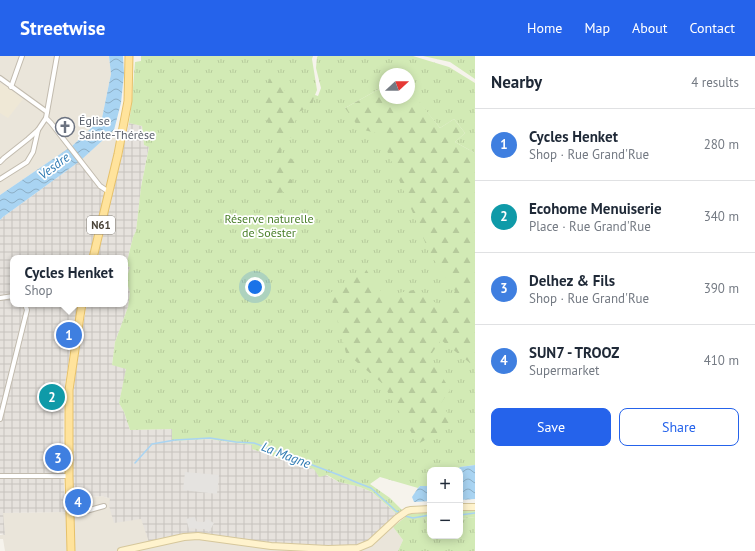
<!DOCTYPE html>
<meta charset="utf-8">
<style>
:root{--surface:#fff;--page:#f2f2f3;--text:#1f2937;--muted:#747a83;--line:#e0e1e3;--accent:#2563eb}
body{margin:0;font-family:"PT Sans",sans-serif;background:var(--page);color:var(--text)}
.controls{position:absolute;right:12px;bottom:12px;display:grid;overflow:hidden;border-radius:8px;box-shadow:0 2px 10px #0003}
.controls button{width:36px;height:36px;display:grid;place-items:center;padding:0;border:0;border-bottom:1px solid var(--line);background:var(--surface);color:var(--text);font:20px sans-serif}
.compass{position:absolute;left:379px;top:12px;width:36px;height:36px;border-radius:50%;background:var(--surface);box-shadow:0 2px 10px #0003;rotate:69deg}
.you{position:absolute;left:255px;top:231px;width:14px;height:14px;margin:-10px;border:3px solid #fff;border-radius:50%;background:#1a73e8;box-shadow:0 0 0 6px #1a73e833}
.badge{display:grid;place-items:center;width:26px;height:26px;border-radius:50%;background:var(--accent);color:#fff;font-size:13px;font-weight:700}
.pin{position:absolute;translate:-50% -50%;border:2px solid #fff;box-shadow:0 1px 4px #0006}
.popup{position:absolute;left:10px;top:199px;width:118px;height:52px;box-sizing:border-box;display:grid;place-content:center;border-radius:8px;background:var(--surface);filter:drop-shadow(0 1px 3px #0005);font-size:13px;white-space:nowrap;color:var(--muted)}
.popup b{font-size:15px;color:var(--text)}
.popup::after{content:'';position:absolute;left:50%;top:100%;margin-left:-8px;border:8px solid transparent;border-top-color:var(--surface)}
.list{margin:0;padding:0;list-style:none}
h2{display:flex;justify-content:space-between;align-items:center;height:52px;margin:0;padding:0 16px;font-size:17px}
h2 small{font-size:13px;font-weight:400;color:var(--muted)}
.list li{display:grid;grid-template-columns:26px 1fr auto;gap:12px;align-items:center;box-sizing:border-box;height:72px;padding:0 16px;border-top:1px solid var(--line)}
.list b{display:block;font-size:15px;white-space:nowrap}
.list p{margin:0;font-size:13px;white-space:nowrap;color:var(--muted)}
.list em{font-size:13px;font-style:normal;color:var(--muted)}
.actions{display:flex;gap:8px;padding:12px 16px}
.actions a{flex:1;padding:9px 0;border:1px solid var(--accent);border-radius:8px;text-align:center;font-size:14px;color:var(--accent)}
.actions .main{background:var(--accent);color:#fff}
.map{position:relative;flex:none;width:475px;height:495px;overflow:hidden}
header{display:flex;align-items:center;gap:24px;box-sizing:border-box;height:56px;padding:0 20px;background:var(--accent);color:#fff}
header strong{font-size:19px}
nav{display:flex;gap:22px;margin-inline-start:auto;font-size:14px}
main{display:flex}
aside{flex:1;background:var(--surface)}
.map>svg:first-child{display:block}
</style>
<header>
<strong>Streetwise</strong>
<nav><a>Home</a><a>Map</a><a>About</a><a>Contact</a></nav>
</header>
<main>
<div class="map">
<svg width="475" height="495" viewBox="0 0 475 495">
<defs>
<pattern id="industrial-grid" width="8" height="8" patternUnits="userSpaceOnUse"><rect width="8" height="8" fill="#e6e2dd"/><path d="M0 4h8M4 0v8" fill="none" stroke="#c7c3be"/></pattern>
<pattern id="grass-tufts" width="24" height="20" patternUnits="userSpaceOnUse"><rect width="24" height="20" fill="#d2eab5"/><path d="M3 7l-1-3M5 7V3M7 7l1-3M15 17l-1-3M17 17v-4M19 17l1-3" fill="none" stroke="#b6ca9c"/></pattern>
<pattern id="forest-firs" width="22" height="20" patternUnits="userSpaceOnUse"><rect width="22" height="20" fill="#d2eab5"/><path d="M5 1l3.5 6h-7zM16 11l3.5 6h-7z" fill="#b6ca9c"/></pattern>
<pattern id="water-waves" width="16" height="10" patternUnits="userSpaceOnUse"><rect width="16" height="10" fill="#a9d4f2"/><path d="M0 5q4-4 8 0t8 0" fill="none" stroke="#8caec5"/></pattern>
</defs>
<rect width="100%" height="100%" fill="#f6f3ec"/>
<g fill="#eae5da">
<polygon points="0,0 109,0 111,18 102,62 72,90 0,139"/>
<polygon points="120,72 105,139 80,105 114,74"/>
<polygon points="104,440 104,441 110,442 141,463 193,481 299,495 72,495 73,442"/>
<polygon points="61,456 67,457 69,495 5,495 3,483 0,483 0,479 5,479 2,457"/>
<polygon points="393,471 403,484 398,495 310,495 367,491"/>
</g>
<g fill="url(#industrial-grid)">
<polygon points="129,67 142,70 144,89 149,90 141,131 136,175 133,181 126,210 130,211 126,224 130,235 128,251 115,286 112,308 127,311 119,347 124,356 130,374 172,373 172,385 208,383 252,389 252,393 314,413 339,426 360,431 372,436 397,458 368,486 355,490 299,490 243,485 189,477 149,486 141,463 114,467 109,450 110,442 104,441 104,440 73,442 70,355 83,269 87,248 125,248 125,202 97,202"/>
<polygon points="80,105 105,139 90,202 13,202 13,248 79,248 76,260 64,335 63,409 65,456 3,457 5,479 0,478 0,164 3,161"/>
</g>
<polygon fill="#efe8d6" points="0,27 9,32 23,43 8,62 0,57"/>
<g fill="url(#grass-tufts)">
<polygon points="141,0 313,0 312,3 317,34 315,39 318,40 321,32 316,12 317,1 318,0 413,0 449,11 475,27 475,97 455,86 465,77 454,63 440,72 418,45 409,40 409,18 385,18 385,32 381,32 345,52 442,107 475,156 475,409 460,411 457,414 430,414 430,430 420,430 418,432 380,421 370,428 390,442 402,454 397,458 372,436 360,431 339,426 327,419 319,421 314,413 252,393 252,389 208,383 172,385 172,373 130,374 124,356 119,347 126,313 112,309 115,286 128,251 130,236 126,224 130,211 126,210 133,181 136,175 141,131 149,91 144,89 142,70 129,67 132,45 135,6 141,5"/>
<polygon points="423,0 475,0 475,23 450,6"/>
<polygon points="423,457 424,467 430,466 430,480 460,480 460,463 475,461 475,495 398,495 403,484 393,471 409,458"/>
</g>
<g fill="url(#forest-firs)">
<polygon points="270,22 287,26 283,39 314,41 312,50 296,57 294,80 281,86 281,100 300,105 301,111 285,116 285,120 292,124 293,134 279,137 269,141 263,136 277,112 272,76 262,54 263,37"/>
<polygon points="381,32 385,32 385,42 409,42 409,40 418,44 440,72 454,63 465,77 455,86 475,97 475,311 441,284 430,300 450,334 441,347 454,367 418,388 383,328 346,297 330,237 365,212 384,240 418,233 445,254 455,235 430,198 380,78 360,73 345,52"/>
<polygon points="475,453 475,461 460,463 460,454"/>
<polygon points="423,457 430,457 430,466 424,467"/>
</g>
<g fill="#e5e3e0">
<polygon points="185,416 219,419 217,438 183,434"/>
<polygon points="195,461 196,465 198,466 204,466 207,463 214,467 209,476 204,473 197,473 192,472 189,473 186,463"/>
</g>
<g fill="url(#water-waves)">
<polygon points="109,0 123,0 124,18 121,47 114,74 80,105 3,161 0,164 0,139 72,90 102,62 111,18"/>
<polygon points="475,409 475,443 460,444 460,414 457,414 460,411"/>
<polygon points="420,430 430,430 430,445 414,446 412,441 418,432"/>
</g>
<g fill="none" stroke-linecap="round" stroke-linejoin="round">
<g stroke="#a9d4f2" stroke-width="1.5">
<polyline points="135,407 152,388 175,384 210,382 236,386 254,387 323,413 339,419 358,427 371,432 396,455 400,457"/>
<polyline points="460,459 475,457"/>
<polyline points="405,460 413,462 430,459"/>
</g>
<g stroke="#c2bbae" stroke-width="6">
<g id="minor">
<polyline points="0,22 47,56"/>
<polyline points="11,31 22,0"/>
<polyline points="46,62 51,67 100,130 109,136"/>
<polyline points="0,106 4,102 28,83 38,74 46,62 57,0"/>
<polyline points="0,123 27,106 33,96 38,74"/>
<polyline points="0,242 13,240"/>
<polyline points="0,363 27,254 25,248"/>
<polyline points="0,420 69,420"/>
<polyline points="70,456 86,455 104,450"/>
</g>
</g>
<g stroke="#d6c79b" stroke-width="8">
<g id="secondary">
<polyline points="460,451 475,451"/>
<polyline points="121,495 184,481 198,480 271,490 328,493 358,492 370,487 397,462 407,455 411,454 430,453"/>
</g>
</g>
<g stroke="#e6c16a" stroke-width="9">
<g id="primary">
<polyline points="93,202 118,98 128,45 129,0"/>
<polyline points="71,495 69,420 69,334 80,260 82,248"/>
</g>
</g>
<use href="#minor" stroke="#fff" stroke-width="4"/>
<use href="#secondary" stroke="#fff3cd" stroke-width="6"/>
<use href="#primary" stroke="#ffe39c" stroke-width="7"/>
</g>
<defs>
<g id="church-ring" transform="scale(1)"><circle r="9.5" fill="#fff" stroke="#6b7280" stroke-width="1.5"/><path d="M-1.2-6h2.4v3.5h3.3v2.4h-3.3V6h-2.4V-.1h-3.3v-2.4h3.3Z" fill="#6b7280"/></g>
</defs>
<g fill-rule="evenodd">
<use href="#church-ring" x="65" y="71"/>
</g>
<g text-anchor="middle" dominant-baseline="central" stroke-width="3.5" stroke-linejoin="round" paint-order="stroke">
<rect fill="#fff" stroke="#817c74" stroke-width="1" x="87" y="160" width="28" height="18" rx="3"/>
<g font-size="11" font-weight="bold" fill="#4b4439">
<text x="101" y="169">N61</text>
</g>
<g font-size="12" fill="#5b616d" stroke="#fff" text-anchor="start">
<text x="79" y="64">Église<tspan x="79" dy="14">Sainte-Thérèse</tspan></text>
</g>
<g font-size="12" fill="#4a7f2a" stroke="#fff">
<text x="269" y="162">Réserve naturelle<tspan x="269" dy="14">de Soëster</tspan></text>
</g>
<g font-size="13" font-style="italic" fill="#2e7ab2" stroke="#fff">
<text transform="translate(54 110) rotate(-37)">Vesdre</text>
<text transform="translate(286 399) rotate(21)">La Magne</text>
</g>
</g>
</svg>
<div class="controls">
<button>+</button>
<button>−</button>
</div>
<svg class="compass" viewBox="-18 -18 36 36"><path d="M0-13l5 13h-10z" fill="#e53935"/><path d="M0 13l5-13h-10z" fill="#747a83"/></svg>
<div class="you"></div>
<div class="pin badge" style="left:69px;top:279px;background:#3f7fe0">1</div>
<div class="popup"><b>Cycles Henket</b>Shop</div>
<div class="pin badge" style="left:52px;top:341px;background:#0f9aa8">2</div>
<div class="pin badge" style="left:58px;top:402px;background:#3f7fe0">3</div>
<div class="pin badge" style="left:78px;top:446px;background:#3f7fe0">4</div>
</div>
<aside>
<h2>Nearby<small>4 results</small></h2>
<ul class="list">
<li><span class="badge" style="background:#3f7fe0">1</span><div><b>Cycles Henket</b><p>Shop · Rue Grand'Rue</p></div><em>280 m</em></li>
<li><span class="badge" style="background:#0f9aa8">2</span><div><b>Ecohome Menuiserie</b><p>Place · Rue Grand'Rue</p></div><em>340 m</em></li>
<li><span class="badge" style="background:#3f7fe0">3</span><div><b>Delhez &amp; Fils</b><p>Shop · Rue Grand'Rue</p></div><em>390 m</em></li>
<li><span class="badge" style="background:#3f7fe0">4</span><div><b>SUN7 - TROOZ</b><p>Supermarket</p></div><em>410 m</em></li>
</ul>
<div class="actions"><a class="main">Save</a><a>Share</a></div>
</aside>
</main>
